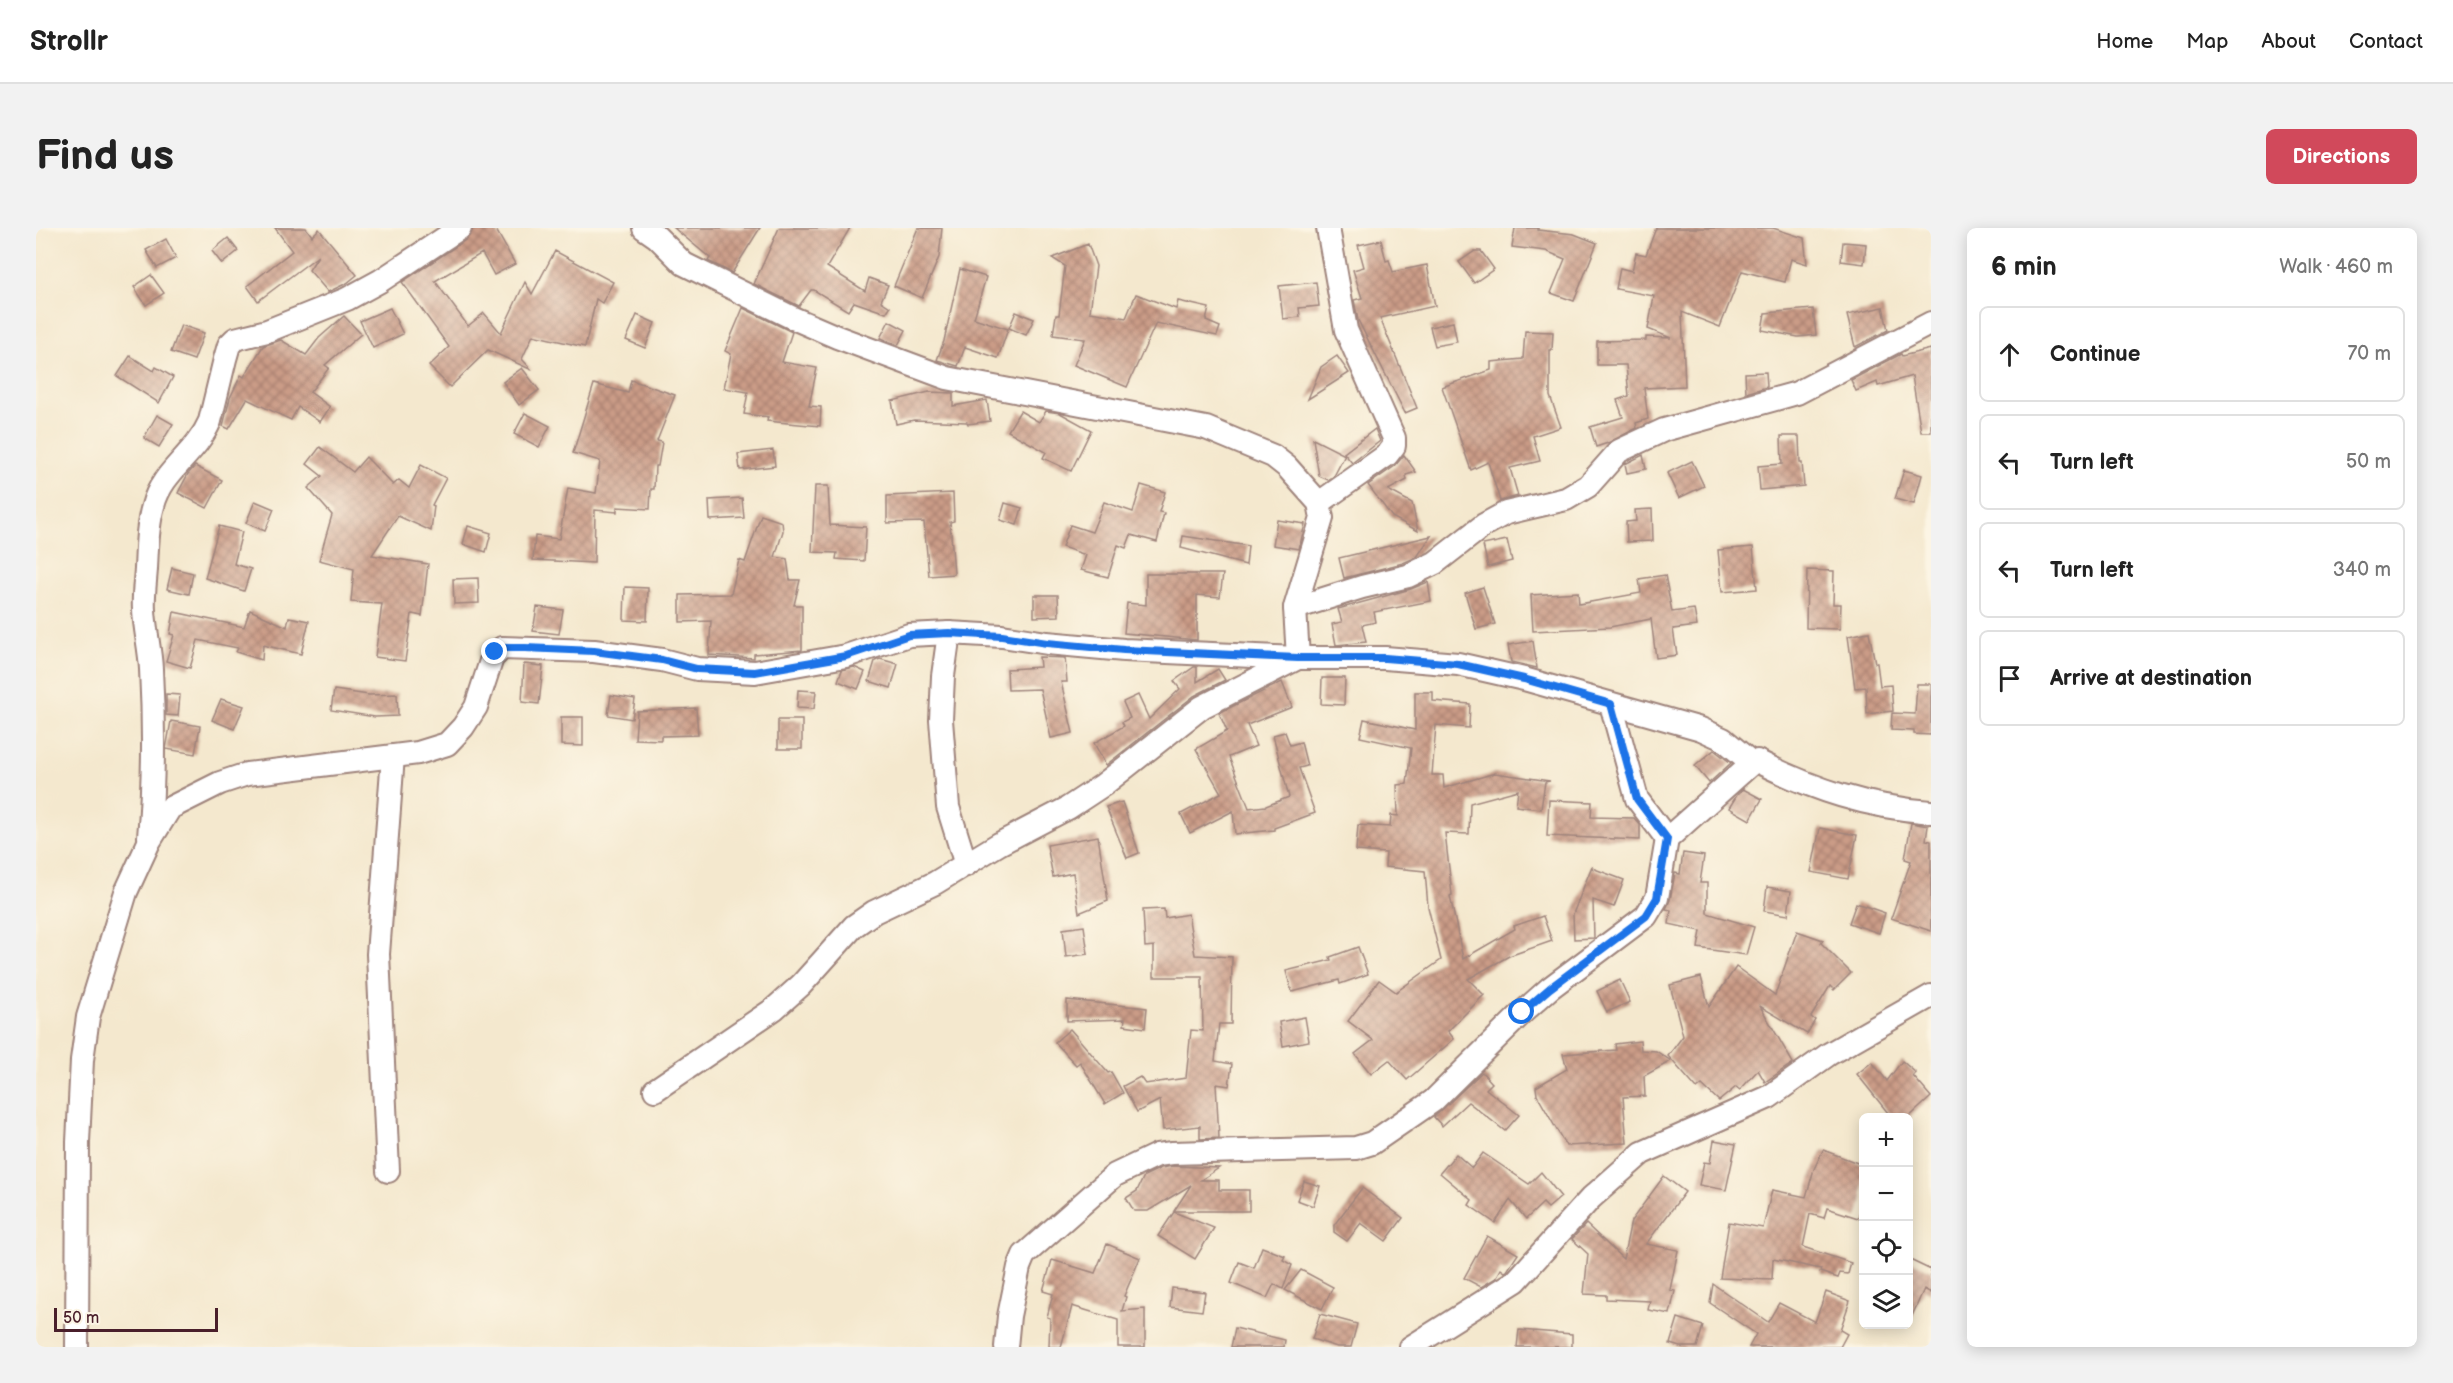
<!DOCTYPE html>
<meta charset="utf-8">
<style>
:root{--surface:#fff;--page:#f2f2f2;--text:#222;--muted:#767676;--line:#e0e0e0;--accent:#d1495b}
body{margin:0;font-family:"Balsamiq Sans",sans-serif;background:var(--page);color:var(--text)}
.controls{position:absolute;right:18px;bottom:18px;display:grid;overflow:hidden;border-radius:9px;box-shadow:0 3px 15px #0003}
.controls button{width:54px;height:54px;display:grid;place-items:center;padding:0;border:0;border-bottom:2px solid var(--line);background:var(--surface);color:var(--text);font:30px sans-serif}
.scale{position:absolute;left:18px;bottom:15px;width:164px;box-sizing:border-box;padding-left:6px;border:3px solid #4a1f2b;border-top:0;font-size:16px;line-height:21px;white-space:nowrap;color:#4a1f2b;-webkit-text-stroke:4px #fcf5e5;paint-order:stroke}
.stop{position:absolute;width:18px;height:18px;margin:-14px;border:4px solid #1a73e8;border-radius:50%;background:#fff}
.stop.end{background:#1a73e8;border-color:#fff;box-shadow:0 2px 6px #0008}
.list{margin:0;padding:0;list-style:none}
h2{display:flex;justify-content:space-between;align-items:center;height:78px;margin:0;padding:0 24px;font-size:26px}
h2 small{font-size:20px;font-weight:400;color:var(--muted)}
.list li{display:grid;grid-template-columns:39px 1fr auto;gap:18px;align-items:center;box-sizing:border-box;height:96px;margin:0 12px 12px;padding:0 12px;border:2px solid var(--line);border-radius:9px}
.list b{display:block;font-size:22px;white-space:nowrap}
.list em{font-size:20px;font-style:normal;color:var(--muted)}
.icon{flex:none;width:33px;height:33px;fill:none;stroke:currentColor;stroke-width:2;stroke-linecap:round;stroke-linejoin:round}
.map{position:relative;flex:none;width:1895px;height:1119px;overflow:hidden;border-radius:9px}
header{display:flex;align-items:center;gap:36px;box-sizing:border-box;height:84px;padding:0 30px;background:var(--surface);border-bottom:2px solid var(--line)}
header strong{font-size:28px}
nav{display:flex;gap:33px;margin-inline-start:auto;font-size:21px}
.intro{display:flex;align-items:center;justify-content:space-between;box-sizing:border-box;height:144px;padding:0 36px}
h1{margin:0;font-size:42px}
.button{padding:15px 27px;border-radius:9px;background:var(--accent);color:#fff;font-size:21px;font-weight:700}
main{display:flex;gap:36px;padding:0 36px}
aside{flex:1;background:var(--surface);border-radius:9px;box-shadow:0 3px 15px #0003}
.map>svg:first-child{display:block}
</style>
<header>
<strong>Strollr</strong>
<nav><a>Home</a><a>Map</a><a>About</a><a>Contact</a></nav>
</header>
<div class="intro"><h1>Find us</h1><a class="button">Directions</a></div>
<main>
<div class="map">
<svg width="1895" height="1119" viewBox="0 0 1895 1119">
<defs>
<pattern id="building-cross-hatch" width="8" height="8" patternUnits="userSpaceOnUse" patternTransform="scale(1.5)"><rect width="8" height="8" fill="#cb9c87"/><path d="M0 0l8 8M0 8l8-8" fill="none" stroke="#a77f6f"/></pattern>
</defs>
<rect width="100%" height="100%" fill="#fcf5e5"/>
<filter id="ink" filterUnits="userSpaceOnUse"><feTurbulence type="fractalNoise" baseFrequency=".0167" numOctaves="2"/><feDisplacementMap in="SourceGraphic" scale="12" xChannelSelector="R" yChannelSelector="G"/><feConvolveMatrix kernelMatrix="1 2 1 2 8 2 1 2 1" color-interpolation-filters="sRGB"/></filter>
<filter id="wash" filterUnits="userSpaceOnUse"><feTurbulence type="fractalNoise" baseFrequency=".008" numOctaves="4" result="noise"/><feDisplacementMap in="SourceGraphic" scale="24" xChannelSelector="R" yChannelSelector="G"/><feGaussianBlur stdDeviation="1.35" result="paint"/><feColorMatrix in="noise" values="0 0 0 0 0 0 0 0 0 0 0 0 0 0 0 0 0 1.4 0 .05"/><feComposite in="paint" operator="in"/></filter>
<g filter="url(#wash)">
<rect width="100%" height="100%" fill="#f4e8ce"/>
<g id="blocks">
<g fill="url(#building-cross-hatch)">
<polygon points="239,0 270,0 276,8 283,1 321,47 311,55 292,64 273,42 282,28 222,73 211,58 256,23"/>
<polygon points="437,0 459,0 479,36 458,47 446,25 399,53 432,98 448,85 465,105 489,54 496,66 519,23 577,54 566,75 560,71 549,119 497,107 486,131 496,142 452,122 414,159 393,138 413,119 366,54 431,11"/>
<polygon points="638,0 724,0 696,45 672,33 674,30"/>
<polygon points="743,0 814,0 791,39 829,63 833,50 852,57 845,73 854,79 850,85 818,74 812,83 778,62 775,62 763,78 718,56"/>
<polygon points="882,0 906,0 903,29 886,70 858,58"/>
<polygon points="1479,0 1502,0 1502,2 1538,6 1561,15 1538,73 1515,65 1529,31 1510,23 1476,19"/>
<polygon points="1620,0 1737,0 1768,10 1771,36 1755,31 1749,54 1706,43 1684,99 1646,84 1649,158 1608,160 1612,191 1600,195 1601,200 1572,215 1560,219 1554,199 1587,189 1581,172 1593,168 1590,137 1561,137 1561,113 1610,112 1610,109 1635,110 1612,101 1618,68 1580,61 1584,40 1596,43 1600,25 1610,27"/>
<polygon points="192,10 202,23 186,36 176,23"/>
<polygon points="130,11 140,30 121,40 110,22"/>
<polygon points="1345,12 1350,33 1353,32 1357,44 1391,37 1399,78 1344,90 1381,180 1369,185 1322,92 1318,72 1326,70 1317,42 1328,39 1322,17"/>
<polygon points="1807,14 1830,16 1828,36 1805,33"/>
<polygon points="1052,16 1060,38 1054,84 1090,90 1100,66 1140,81 1142,73 1173,80 1170,93 1184,99 1181,108 1120,95 1091,159 1038,137 1049,111 1017,107 1020,87 1023,87 1029,38 1016,30"/>
<polygon points="1439,23 1445,23 1458,41 1438,55 1423,34"/>
<polygon points="924,41 950,49 938,90 972,101 962,130 929,119 922,138 901,132 908,113"/>
<polygon points="115,47 128,65 110,77 98,59"/>
<polygon points="1280,54 1283,78 1263,80 1264,89 1247,91 1243,58"/>
<polygon points="1847,79 1852,102 1819,119 1811,87"/>
<polygon points="354,80 367,106 337,120 324,93"/>
<polygon points="707,80 756,104 746,134 781,140 773,178 785,179 784,198 731,193 732,189 708,186 712,164 688,160 695,126 689,123"/>
<polygon points="1777,81 1780,107 1762,109 1726,102 1729,85"/>
<polygon points="980,84 998,91 990,107 973,100"/>
<polygon points="601,87 619,95 609,120 590,112"/>
<polygon points="308,88 325,106 289,137 293,140 274,164 294,179 284,194 262,179 255,192 211,171 193,201 187,198 194,170 205,147 208,149 227,118 245,112 270,127 283,110"/>
<polygon points="853,93 870,102 862,117 844,110"/>
<polygon points="1417,94 1421,114 1399,118 1394,99"/>
<polygon points="145,97 168,105 158,132 135,124"/>
<polygon points="1489,103 1517,104 1516,122 1514,122 1514,168 1525,199 1497,208 1504,233 1474,240 1482,268 1464,273 1452,234 1435,242 1406,159 1455,142 1455,134 1487,131"/>
<polygon points="1895,121 1895,204 1885,204 1876,148 1842,158 1841,154 1820,163 1815,152 1865,126 1866,128"/>
<polygon points="94,128 118,143 120,139 137,149 123,175 81,148"/>
<polygon points="1301,128 1313,145 1272,171 1285,139"/>
<polygon points="486,140 503,162 483,177 467,154"/>
<polygon points="1730,144 1731,159 1710,165 1709,145"/>
<polygon points="595,152 639,167 621,213 626,214 622,238 619,238 618,261 615,261 614,281 581,279 581,284 559,282 558,335 497,332 499,308 523,311 532,260 560,265 564,233 537,225 558,156 592,165"/>
<polygon points="893,164 917,165 917,178 951,172 954,193 932,196 931,194 878,192 860,196 856,173"/>
<polygon points="984,183 1003,194 1010,183 1024,185 1055,202 1035,243 1007,230 1010,224 972,203"/>
<polygon points="489,185 514,198 503,219 478,206"/>
<polygon points="121,187 137,196 123,219 108,210"/>
<polygon points="1339,201 1344,213 1316,235 1308,225"/>
<polygon points="1745,208 1763,208 1764,235 1766,235 1768,258 1724,262 1722,238 1746,236"/>
<polygon points="1277,211 1309,227 1298,248 1292,252 1283,248"/>
<polygon points="284,219 317,244 330,229 357,257 363,252 373,260 385,237 410,250 396,277 398,278 395,303 362,288 336,327 392,336 386,388 376,386 369,433 339,429 346,376 315,374 318,341 283,332 296,287 272,260 286,248 271,236"/>
<polygon points="737,222 739,238 704,242 702,226"/>
<polygon points="1368,227 1380,244 1370,247 1371,252 1352,262 1376,275 1382,303 1356,289 1332,257 1359,238"/>
<polygon points="1607,227 1610,241 1591,245 1589,236"/>
<polygon points="1656,233 1668,258 1643,270 1631,245"/>
<polygon points="159,238 186,252 171,280 142,265 152,246"/>
<polygon points="1868,242 1886,247 1878,276 1859,271"/>
<polygon points="1105,257 1129,264 1123,284 1128,285 1121,314 1095,307 1090,320 1082,317 1072,349 1045,342 1050,327 1026,319 1034,297 1056,304 1068,274 1097,284"/>
<polygon points="779,258 792,258 794,297 830,299 828,333 800,331 801,325 776,324"/>
<polygon points="917,265 918,293 914,294 918,346 893,348 888,294 851,295 851,268"/>
<polygon points="706,270 708,290 674,292 673,272"/>
<polygon points="219,273 238,281 229,303 210,295"/>
<polygon points="969,275 986,280 981,297 964,292"/>
<polygon points="1616,281 1617,313 1591,314 1590,294 1600,293 1599,282"/>
<polygon points="725,287 746,294 747,303 739,329 751,331 754,352 764,352 758,377 766,377 766,422 718,426 718,430 673,427 675,393 644,394 644,367 695,366 703,332 709,334"/>
<polygon points="1241,292 1269,296 1263,321 1237,317"/>
<polygon points="183,298 206,304 198,336 215,341 208,363 169,350"/>
<polygon points="432,298 455,305 450,324 427,316"/>
<polygon points="1147,308 1212,318 1210,337 1145,320"/>
<polygon points="1395,308 1381,329 1367,335 1308,350 1303,330"/>
<polygon points="1471,312 1476,333 1452,339 1447,317"/>
<polygon points="1717,319 1721,361 1686,364 1682,322"/>
<polygon points="136,340 157,345 153,366 131,361"/>
<polygon points="1771,342 1798,343 1797,376 1805,376 1804,401 1770,400"/>
<polygon points="1110,346 1187,346 1184,369 1161,367 1161,412 1088,405 1091,375 1110,377"/>
<polygon points="1629,347 1636,384 1658,381 1661,398 1637,401 1641,427 1620,430 1615,391 1574,399 1497,403 1495,367 1542,364 1543,376 1605,365 1603,351"/>
<polygon points="442,350 443,375 418,376 417,351"/>
<polygon points="1392,354 1395,373 1338,384 1340,394 1326,397 1330,414 1300,417 1296,396 1306,394 1302,381 1375,361"/>
<polygon points="589,359 612,360 611,393 588,392"/>
<polygon points="1447,359 1459,396 1440,401 1429,365"/>
<polygon points="998,367 1022,367 1023,388 998,389"/>
<polygon points="501,379 527,382 523,406 497,403"/>
<polygon points="214,382 251,399 253,389 273,393 265,426 227,417 226,432 200,424 202,420 162,412 154,440 130,433 138,407 134,406 138,384 208,399"/>
<polygon points="1833,404 1839,435 1841,435 1844,458 1855,457 1857,483 1831,486 1830,459 1819,460 1812,408"/>
<polygon points="1497,413 1501,440 1475,434 1472,417"/>
<polygon points="1003,429 1029,430 1031,454 1025,454 1037,505 1015,510 1004,461 972,462 971,441 1004,439"/>
<polygon points="844,431 862,436 855,460 833,453 839,433"/>
<polygon points="488,436 507,438 503,476 486,474"/>
<polygon points="818,439 829,444 822,461 802,453 806,442"/>
<polygon points="1158,439 1161,439 1161,454 1182,441 1189,452 1158,468 1070,537 1058,515 1088,498 1086,494 1094,490 1087,474 1102,467 1113,491 1144,461 1138,453"/>
<polygon points="1286,450 1309,450 1308,477 1285,476"/>
<polygon points="1246,454 1256,479 1211,497 1220,518 1193,529 1213,580 1230,578 1253,569 1237,507 1249,504 1254,517 1265,514 1271,538 1263,540 1279,585 1238,600 1238,602 1199,606 1197,583 1154,605 1145,586 1185,565 1160,521 1191,503 1183,485"/>
<polygon points="1881,456 1895,456 1895,507 1878,506 1878,503 1855,502 1856,485 1879,486"/>
<polygon points="298,462 333,467 361,466 362,488 339,489 295,482"/>
<polygon points="762,462 780,463 778,481 761,480"/>
<polygon points="1379,464 1397,464 1397,473 1434,476 1433,500 1400,497 1396,547 1407,547 1408,560 1459,545 1514,553 1509,554 1505,581 1480,578 1482,562 1434,575 1433,606 1409,605 1416,667 1414,668 1427,731 1479,701 1478,698 1507,688 1516,713 1473,728 1432,751 1448,767 1412,803 1418,811 1371,852 1353,832 1335,846 1319,826 1337,812 1312,793 1343,752 1360,764 1405,732 1392,679 1389,643 1349,639 1350,625 1320,623 1322,597 1354,599 1355,587 1362,588 1361,557 1371,556 1375,520 1324,509 1328,491 1379,502"/>
<polygon points="130,466 144,467 142,488 130,487"/>
<polygon points="575,467 599,471 596,491 572,487"/>
<polygon points="185,471 208,478 198,501 176,492"/>
<polygon points="660,480 662,507 625,508 625,512 599,511 601,483"/>
<polygon points="525,489 547,489 547,518 525,517"/>
<rect x="742" y="492" width="24" height="29"/>
<polygon points="135,493 164,498 159,526 130,521"/>
<polygon points="1678,522 1695,535 1673,555 1659,538"/>
<polygon points="1707,561 1726,571 1714,592 1693,580 1701,567"/>
<polygon points="1513,572 1556,574 1555,589 1598,590 1604,597 1604,612 1511,608"/>
<polygon points="1086,574 1103,625 1091,630 1070,579"/>
<polygon points="1875,595 1892,598 1890,612 1895,613 1895,703 1855,690 1875,633 1869,631"/>
<polygon points="1784,600 1821,607 1812,651 1775,644"/>
<polygon points="1062,608 1072,673 1043,685 1037,645 1017,649 1011,617"/>
<polygon points="1647,625 1668,628 1664,655 1671,655 1671,685 1718,699 1710,727 1662,720 1665,703 1633,696 1635,682 1630,681 1634,672 1639,645 1644,646"/>
<polygon points="1556,638 1556,640 1588,652 1578,679 1557,672 1558,710 1538,711 1537,686"/>
<polygon points="1731,659 1755,663 1752,687 1728,683"/>
<polygon points="1820,675 1849,685 1843,705 1813,695"/>
<polygon points="1128,681 1129,690 1152,686 1159,727 1196,729 1195,796 1183,796 1179,833 1196,836 1193,858 1180,856 1183,910 1164,911 1164,898 1127,902 1124,872 1101,884 1087,858 1104,849 1109,856 1150,850 1155,802 1167,803 1166,749 1118,749 1118,718 1109,719 1107,682"/>
<polygon points="1048,698 1052,726 1030,729 1027,701"/>
<polygon points="1761,703 1787,712 1785,715 1815,745 1798,762 1794,758 1775,789 1779,792 1771,806 1724,778 1757,835 1729,854 1722,842 1704,862 1700,859 1683,873 1666,857 1661,861 1632,828 1647,808 1634,757 1665,749 1673,779 1700,739 1739,767"/>
<polygon points="1322,719 1332,746 1304,756 1303,752 1256,764 1250,743 1295,732 1294,729"/>
<polygon points="1584,752 1594,774 1571,784 1561,763"/>
<polygon points="1031,772 1111,780 1109,800 1088,797 1089,791 1031,793"/>
<polygon points="1269,789 1273,813 1247,818 1243,794"/>
<polygon points="1034,801 1072,845 1075,844 1087,865 1069,876 1044,834 1040,837 1019,814"/>
<polygon points="1604,813 1605,822 1620,823 1635,833 1608,848 1609,868 1587,869 1591,915 1530,918 1501,867 1500,859 1531,841 1527,826 1580,822 1579,816"/>
<polygon points="1866,833 1880,845 1877,848 1895,869 1872,890 1856,890 1821,846 1836,834 1851,853"/>
<polygon points="1446,844 1456,855 1450,861 1483,887 1469,903 1432,874 1406,898 1398,889"/>
<polygon points="1678,912 1700,916 1690,962 1663,957 1668,934 1674,935"/>
<polygon points="1787,922 1827,937 1827,973 1822,990 1791,980 1788,990 1774,986 1767,1019 1815,1035 1812,1046 1804,1045 1802,1050 1784,1044 1785,1041 1737,1031 1736,1052 1684,1050 1693,994 1727,1000 1736,962 1770,969 1778,941"/>
<polygon points="1447,925 1493,956 1505,944 1525,969 1512,980 1507,975 1490,991 1474,972 1459,995 1433,977 1436,972 1404,945 1420,926 1436,940"/>
<polygon points="1137,938 1183,940 1165,952 1183,952 1183,962 1213,962 1213,983 1138,983 1155,957 1112,983 1098,983 1090,970 1101,963 1108,948 1125,940"/>
<polygon points="1628,948 1649,964 1610,1016 1642,1022 1634,1062 1639,1063 1634,1086 1612,1082 1614,1073 1570,1071 1570,1067 1548,1066 1552,1026 1536,1011 1550,996 1587,1031 1595,993"/>
<polygon points="1268,953 1284,958 1277,978 1261,972"/>
<polygon points="1326,960 1367,990 1350,1013 1325,995 1311,1013 1298,1004 1298,997"/>
<polygon points="1138,984 1178,1000 1159,1031 1122,1008"/>
<polygon points="1451,1008 1482,1026 1471,1043 1469,1044 1465,1041 1460,1050 1445,1059 1428,1050"/>
<polygon points="1071,1016 1104,1030 1088,1068 1090,1069 1086,1083 1109,1081 1109,1119 1082,1119 1082,1092 1036,1078 1025,1119 1013,1119 1014,1090 1011,1089 1017,1066 1007,1063 1016,1032 1059,1045"/>
<polygon points="1226,1019 1249,1028 1247,1032 1256,1037 1247,1061 1238,1056 1231,1070 1195,1055 1203,1034 1218,1040"/>
<polygon points="1872,1031 1895,1042 1895,1065 1888,1061 1872,1097"/>
<polygon points="1265,1042 1297,1059 1286,1081 1249,1062"/>
<polygon points="1677,1056 1732,1094 1743,1075 1779,1094 1790,1064 1814,1073 1804,1102 1811,1106 1804,1119 1713,1119 1720,1106 1674,1075"/>
<polygon points="1136,1060 1169,1064 1166,1083 1134,1079"/>
<polygon points="1284,1086 1321,1096 1315,1119 1301,1119 1276,1111"/>
<polygon points="1642,1090 1667,1098 1661,1119 1644,1119 1634,1116"/>
<polygon points="1199,1100 1249,1112 1248,1119 1195,1119"/>
<polygon points="1483,1102 1536,1106 1536,1119 1481,1119"/>
</g>
</g>
</g>
<g filter="url(#ink)">
<use href="#blocks" fill-opacity="0" stroke="#9f847c" stroke-width="1.5"/>
<g fill="none" stroke-linecap="round" stroke-linejoin="round">
<g stroke="#9f847c" stroke-width="26">
<g id="minor">
<polyline points="608,0 621,9 648,36 757,90 801,109 911,150 1170,200 1237,228 1251,239 1283,275 1286,290 1259,380 1262,430"/>
<polyline points="1283,275 1351,227 1358,218 1358,210 1310,102 1292,0"/>
<polyline points="1259,380 1326,359 1372,348 1399,335 1448,297 1470,285 1530,271 1552,258 1583,223 1628,202 1761,165 1895,95"/>
<polyline points="913,405 907,448 905,492 912,579 930,637"/>
<polyline points="1575,476 1601,571 1631,611"/>
<path d="M113,609C118,553 118,497 115,441C114,421 109,402 108,382C107,369 109,355 110,341C111,321 111,298 117,278C126,242 159,228 174,193L189,131L193,117L199,111L231,103L311,71L344,53L424,0"/>
<polyline points="619,862 738,781 765,757 818,698 838,684 899,655 963,616 1032,580 1067,557 1166,479 1260,431"/>
<polyline points="352,943 342,726 357,528"/>
<path d="M41,1119L42,914L46,832L52,789L90,664L113,614L134,580L184,555L211,546L382,525L411,516L427,499L440,479L456,430L466,420L558,423L626,432L661,441L719,444L810,428L873,407L913,405L966,408L1011,415L1088,422L1262,430H1349L1422,436L1488,451L1665,501L1687,511L1716,535L1721,533C1779,562 1830,579 1895,584"/>
<polyline points="970,1119 973,1088 983,1039 988,1027 1079,947 1121,927 1136,925 1320,920 1336,915 1397,873 1487,784 1514,760 1610,688 1621,670 1631,611 1716,535"/>
<polyline points="1375,1119 1480,1053 1555,970 1606,925 1733,869 1793,826 1895,768"/>
</g>
</g>
<use href="#minor" stroke="#fff" stroke-width="22"/>
</g>
</g>
<g fill="none" stroke-linecap="round" stroke-linejoin="round" filter="url(#ink)">
<polyline stroke="#1a73e8" stroke-width="8" points="459,424 465,420 489,420 558,423 626,432 661,441 719,444 810,428 873,407 913,405 966,408 1011,415 1088,422 1262,430 1349,430 1422,436 1488,451 1575,476 1601,571 1631,611 1621,670 1610,688 1514,760 1486,784"/>
</g>
</svg>
<div class="controls">
<button>+</button>
<button>−</button>
<button><svg class="icon" aria-label="locate" viewBox="0 0 24 24"><circle cx="12" cy="12" r="6"/><path d="M12 2v4M12 18v4M2 12h4M18 12h4"/></svg></button>
<button><svg class="icon" aria-label="layers" viewBox="0 0 24 24"><path d="M12 4l9 5-9 5-9-5zM3 14l9 5 9-5"/></svg></button>
</div>
<div class="scale">50 m</div>
<div class="stop" style="left:1486px;top:784px"></div>
<div class="stop end" style="left:459px;top:424px"></div>
</div>
<aside>
<h2>6 min<small>Walk · 460 m</small></h2>
<ul class="list">
<li><svg class="icon" aria-label="ahead" viewBox="0 0 24 24"><path d="M12 20V5M6 11l6-6 6 6"/></svg><div><b>Continue</b></div><em>70 m</em></li>
<li><svg class="icon" aria-label="left" viewBox="0 0 24 24"><path d="M17 20v-9H6M10 6l-5 5 5 5"/></svg><div><b>Turn left</b></div><em>50 m</em></li>
<li><svg class="icon" aria-label="left" viewBox="0 0 24 24"><path d="M17 20v-9H6M10 6l-5 5 5 5"/></svg><div><b>Turn left</b></div><em>340 m</em></li>
<li><svg class="icon" aria-label="arrive" viewBox="0 0 24 24"><path d="M6 21V4h12l-3 4 3 4H6"/></svg><div><b>Arrive at destination</b></div></li>
</ul>
</aside>
</main>
